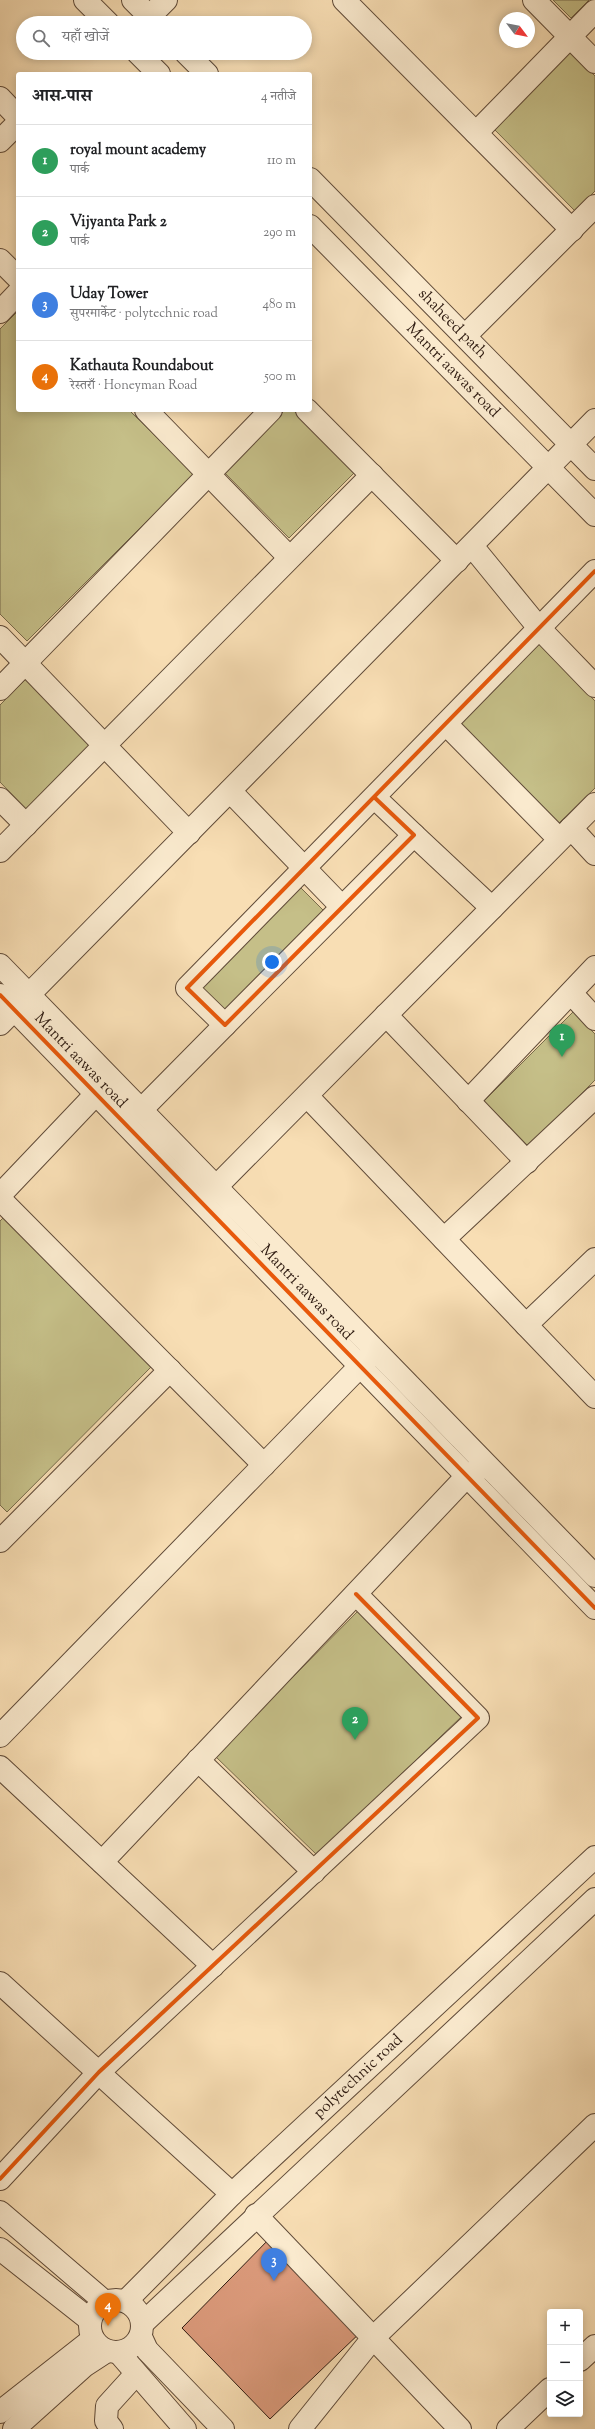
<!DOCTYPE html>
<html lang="hi">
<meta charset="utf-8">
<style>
:root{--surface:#fff;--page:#f6f6f6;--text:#202124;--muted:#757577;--line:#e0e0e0;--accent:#8f2418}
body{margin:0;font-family:"Sorts Mill Goudy","Noto Serif Devanagari",serif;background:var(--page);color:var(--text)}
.controls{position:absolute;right:12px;bottom:12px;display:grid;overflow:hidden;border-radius:4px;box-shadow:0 2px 10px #0003}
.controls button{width:36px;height:36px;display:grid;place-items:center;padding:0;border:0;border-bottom:1px solid var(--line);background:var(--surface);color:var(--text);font:20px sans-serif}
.compass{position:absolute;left:499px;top:12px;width:36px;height:36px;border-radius:50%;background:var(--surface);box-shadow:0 2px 10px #0003;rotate:122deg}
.you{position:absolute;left:272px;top:962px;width:14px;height:14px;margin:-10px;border:3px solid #fff;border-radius:50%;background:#1a73e8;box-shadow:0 0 0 6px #1a73e833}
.badge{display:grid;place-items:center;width:26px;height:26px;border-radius:50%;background:var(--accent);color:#fff;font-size:13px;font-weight:700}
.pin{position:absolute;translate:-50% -33px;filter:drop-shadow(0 1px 2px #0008)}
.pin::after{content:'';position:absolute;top:21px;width:14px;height:12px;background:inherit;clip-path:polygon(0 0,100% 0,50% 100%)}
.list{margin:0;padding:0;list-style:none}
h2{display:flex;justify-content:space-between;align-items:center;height:52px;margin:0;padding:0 16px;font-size:17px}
h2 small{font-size:13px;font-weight:400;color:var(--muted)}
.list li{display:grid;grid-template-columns:26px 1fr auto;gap:12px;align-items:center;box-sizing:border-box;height:72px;padding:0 16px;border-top:1px solid var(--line)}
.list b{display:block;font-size:15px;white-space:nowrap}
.list p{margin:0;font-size:13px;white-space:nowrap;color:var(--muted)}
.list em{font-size:13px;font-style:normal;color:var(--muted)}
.icon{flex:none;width:22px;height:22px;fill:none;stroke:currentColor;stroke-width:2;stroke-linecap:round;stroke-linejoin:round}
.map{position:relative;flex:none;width:595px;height:2429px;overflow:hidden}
.search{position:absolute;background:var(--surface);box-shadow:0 2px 10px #0003;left:16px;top:16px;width:296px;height:44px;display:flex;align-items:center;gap:10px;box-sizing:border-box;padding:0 14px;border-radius:22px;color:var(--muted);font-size:15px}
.panel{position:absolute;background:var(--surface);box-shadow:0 2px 10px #0003;left:16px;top:72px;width:296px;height:340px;border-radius:4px}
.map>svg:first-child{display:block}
</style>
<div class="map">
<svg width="595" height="2429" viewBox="0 0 595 2429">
<rect width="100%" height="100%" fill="#f8deb4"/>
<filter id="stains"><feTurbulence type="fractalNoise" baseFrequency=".005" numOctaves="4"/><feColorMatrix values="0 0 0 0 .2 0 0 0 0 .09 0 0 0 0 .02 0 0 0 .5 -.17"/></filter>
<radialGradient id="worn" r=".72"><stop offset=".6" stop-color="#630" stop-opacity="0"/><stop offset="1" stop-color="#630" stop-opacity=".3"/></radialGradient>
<g fill="#c5bf88" stroke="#796c4c">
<polygon points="553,0 589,0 571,18"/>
<polygon points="571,52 595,76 595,191 575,211 494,129"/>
<polygon points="18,311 18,410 129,410 194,474 27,641 0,614 0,329"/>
<polygon points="285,410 293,410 354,473 289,538 223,471"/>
<polygon points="538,643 595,701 595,788 557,825 457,723"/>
<polygon points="27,678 93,745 27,810 0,782 0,705"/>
<polygon points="299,886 326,913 225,1013 198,986"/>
<polygon points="573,1012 595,1034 595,1080 529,1147 484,1101"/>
<polygon points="3,1218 152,1366 7,1512 0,1505 0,1221"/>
<polygon points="358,1611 461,1717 317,1855 215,1756"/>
</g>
<polygon fill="#da997a" stroke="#2d1a10" points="274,2234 364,2329 270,2419 182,2328"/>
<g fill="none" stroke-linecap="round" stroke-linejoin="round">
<g stroke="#604b39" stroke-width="24">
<g id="minor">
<polyline points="85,0 108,23"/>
<polyline points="133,0 156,23"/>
<polyline points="344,0 572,230"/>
<polyline points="534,0 595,62"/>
<polyline points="150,16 166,0"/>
<polyline points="138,53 159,74"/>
<polyline points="186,53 207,74"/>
<polyline points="0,98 18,117"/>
<polyline points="476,133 595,11"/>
<polyline points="0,141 18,123"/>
<path id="s1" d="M310,179L595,469"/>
<path id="s2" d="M310,226L595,515"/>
<polyline points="0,260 18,278"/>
<polyline points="0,312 18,293"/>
<polyline points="465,336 595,206"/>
<polyline points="146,410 289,557"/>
<polyline points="307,410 457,561"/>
<polyline points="472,546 539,628 595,686"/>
<polyline points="0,637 189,833"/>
<polyline points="0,689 271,410"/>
<polyline points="446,724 559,839"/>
<polyline points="230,791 342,907"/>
<polyline points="374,797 414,835 225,1025 187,988 595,571"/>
<polyline points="0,799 26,825"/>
<polyline points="571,828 595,854"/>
<polyline points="414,835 492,908"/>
<polyline points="0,851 372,475"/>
<polyline points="0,965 595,1576"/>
<polyline points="571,993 595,1019"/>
<polyline points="0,995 595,1608"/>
<polyline points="386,1015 527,1162"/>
<polyline points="0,1024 595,420"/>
<polyline points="307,1096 595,1397"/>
<polyline points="468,1101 595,967"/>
<polyline points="141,1110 225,1025"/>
<polyline points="0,1195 96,1094"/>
<polyline points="206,1197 595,804"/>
<polyline points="0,1199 264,1465"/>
<polyline points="444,1239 595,1097"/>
<polyline points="526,1325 595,1259"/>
<polyline points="0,1541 170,1370"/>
<polyline points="0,1736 370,1356"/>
<polyline points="198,1760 314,1872"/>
<polyline points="0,1767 213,1966"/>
<polyline points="102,1862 467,1476 479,1469"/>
<polyline points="0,1983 232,2194"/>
<polyline points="0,2179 99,2072 478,1718 356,1594"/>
<polyline points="0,2212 105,2302"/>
<polyline points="256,2215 460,2429"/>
<polyline points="0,2249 90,2320"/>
<circle cx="116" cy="2326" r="26"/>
<path id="s3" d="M126,2301L232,2194L595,1857"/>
<polyline points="143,2323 595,1899"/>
<polyline points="141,2337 147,2350 223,2429"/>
<polyline points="119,2353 185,2429"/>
<polyline points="580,2360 595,2346"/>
<polyline points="0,2412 93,2339"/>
<polyline points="14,2429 84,2366 107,2351"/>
<polyline points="112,2429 106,2421 107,2406 136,2374"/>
<polyline points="300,2429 373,2338 595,2125"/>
<polyline points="508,2429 550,2389"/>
</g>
</g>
<use href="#minor" stroke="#faeace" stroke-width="22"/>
<g stroke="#faeace" stroke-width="6">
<g id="cycleway">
<polyline points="374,797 414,835 225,1025 187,988 595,571"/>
<polyline points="0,995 595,1608"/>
<polyline points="0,2179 99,2072 478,1718 356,1594"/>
</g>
</g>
<use href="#cycleway" stroke="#e8590c" stroke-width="4"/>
</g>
<g text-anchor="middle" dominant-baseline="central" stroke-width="3.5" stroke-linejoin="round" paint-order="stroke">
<g font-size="16" fill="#2d1a10" stroke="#faeace">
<text stroke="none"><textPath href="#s1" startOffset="203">shaheed path</textPath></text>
<text stroke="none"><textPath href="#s2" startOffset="203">Mantri aawas road</textPath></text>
<text transform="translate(80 1061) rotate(46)">Mantri aawas road</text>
<text transform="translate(306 1293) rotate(46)">Mantri aawas road</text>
<text stroke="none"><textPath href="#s3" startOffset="323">polytechnic road</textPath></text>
</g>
</g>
<rect width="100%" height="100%" filter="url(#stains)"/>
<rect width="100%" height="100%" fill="url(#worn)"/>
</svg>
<div class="controls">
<button>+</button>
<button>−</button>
<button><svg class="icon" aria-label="layers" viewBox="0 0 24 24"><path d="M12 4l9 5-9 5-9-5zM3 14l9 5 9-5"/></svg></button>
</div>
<svg class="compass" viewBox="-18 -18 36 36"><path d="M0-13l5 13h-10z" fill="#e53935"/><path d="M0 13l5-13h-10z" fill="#757577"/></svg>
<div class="you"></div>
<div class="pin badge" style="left:562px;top:1057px;background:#2e9e5b">1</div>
<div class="pin badge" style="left:355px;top:1740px;background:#2e9e5b">2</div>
<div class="pin badge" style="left:274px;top:2281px;background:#3f7fe0">3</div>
<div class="pin badge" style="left:108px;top:2326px;background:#e8710a">4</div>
<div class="search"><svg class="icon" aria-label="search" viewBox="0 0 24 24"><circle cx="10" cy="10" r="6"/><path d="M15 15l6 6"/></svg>यहाँ खोजें</div>
<section class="panel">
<h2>आस-पास<small>4 नतीजे</small></h2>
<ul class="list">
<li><span class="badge" style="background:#2e9e5b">1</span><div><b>royal mount academy</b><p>पार्क</p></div><em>110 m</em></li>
<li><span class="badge" style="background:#2e9e5b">2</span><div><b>Vijyanta Park 2</b><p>पार्क</p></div><em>290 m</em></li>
<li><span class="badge" style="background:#3f7fe0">3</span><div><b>Uday Tower</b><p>सुपरमार्केट · polytechnic road</p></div><em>480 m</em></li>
<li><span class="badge" style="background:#e8710a">4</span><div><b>Kathauta Roundabout</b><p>रेस्तराँ · Honeyman Road</p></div><em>500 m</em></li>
</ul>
</section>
</div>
